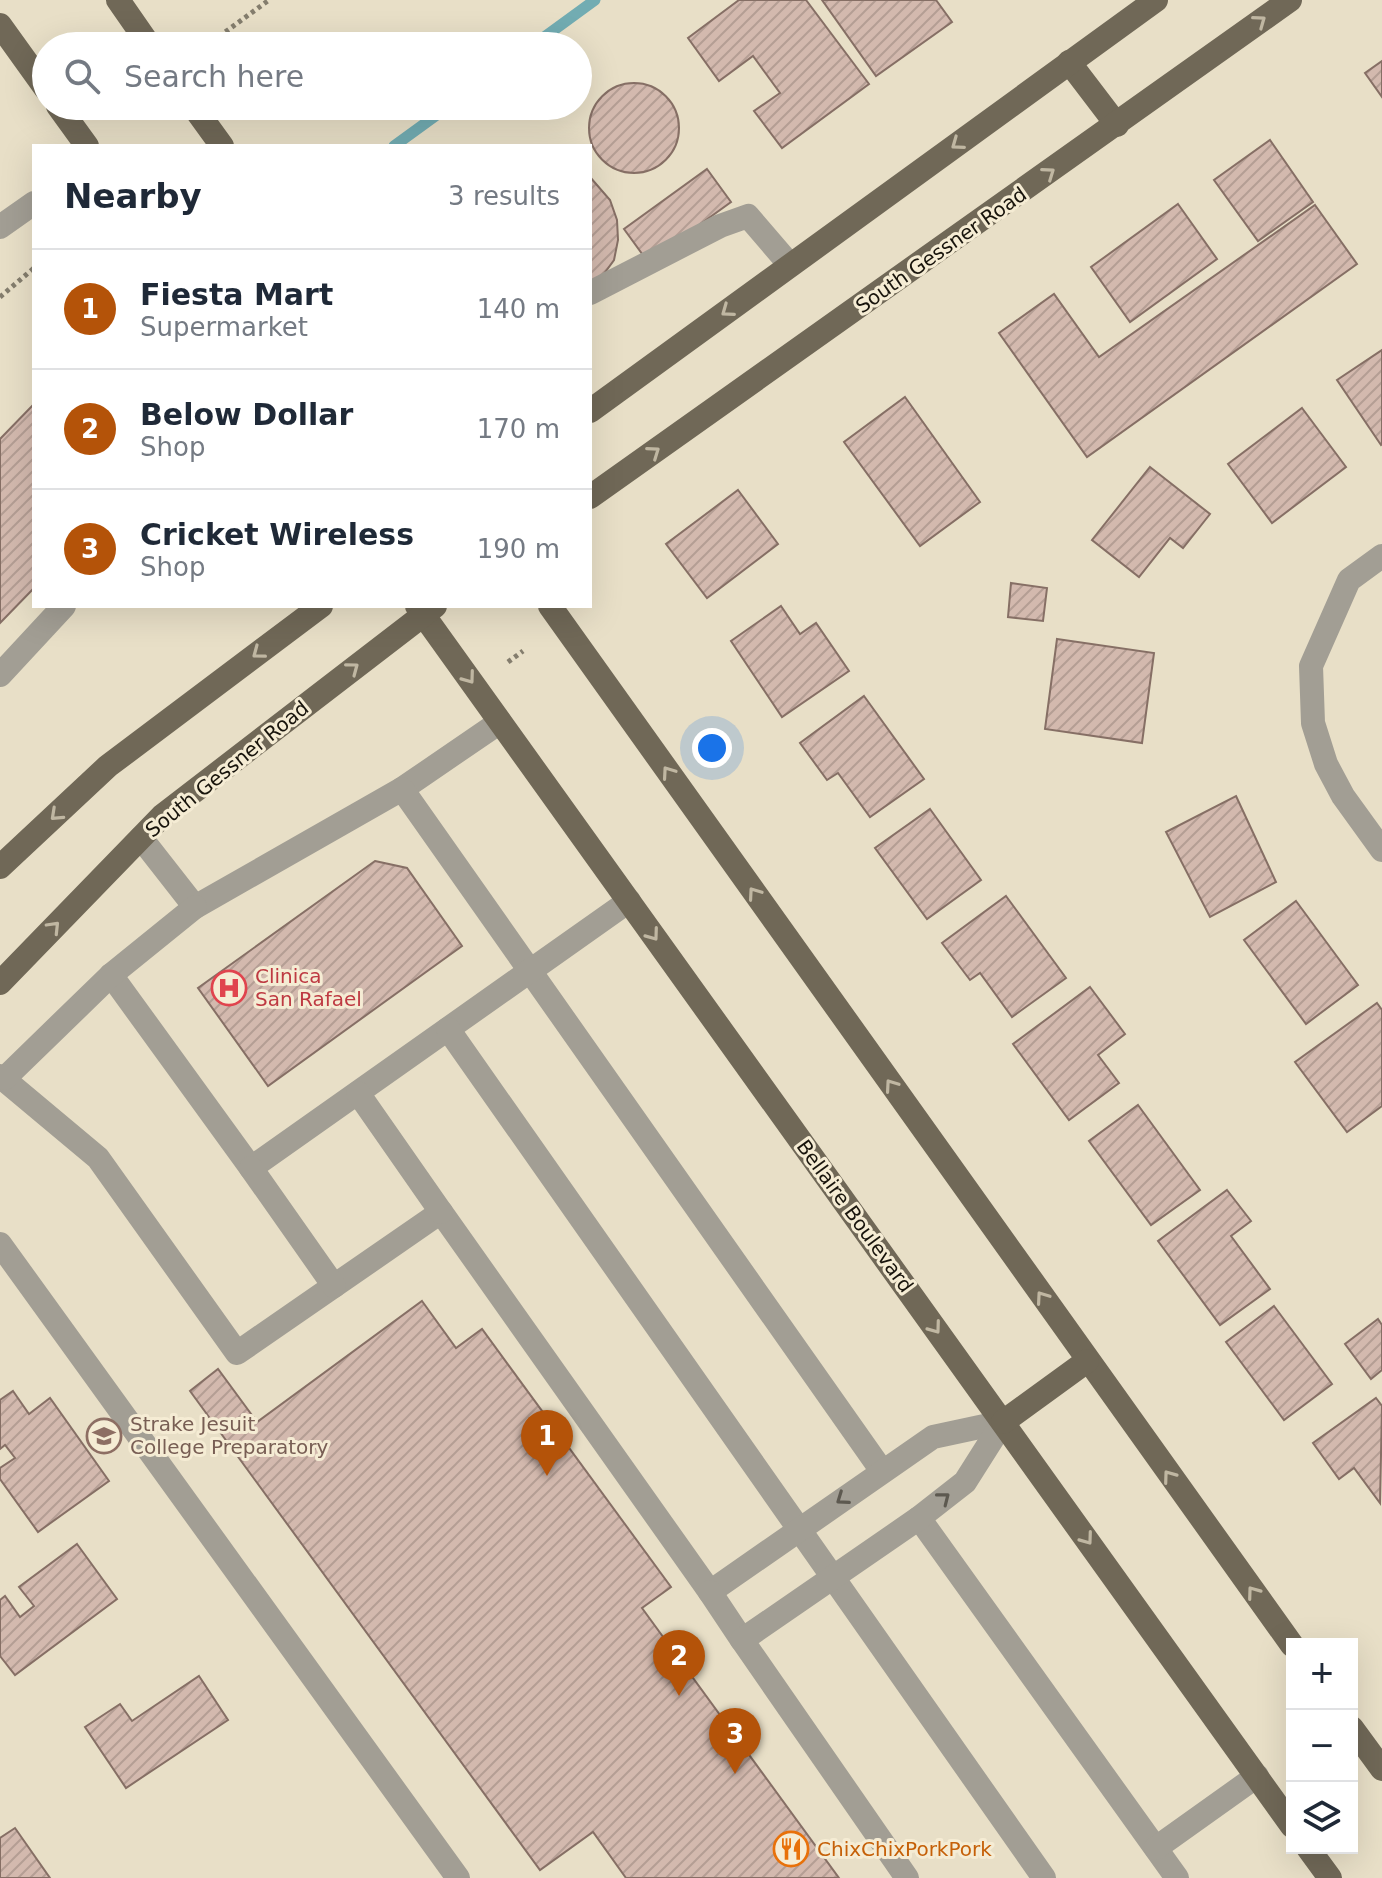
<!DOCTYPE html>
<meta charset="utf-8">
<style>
:root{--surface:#fff;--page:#f2f2f3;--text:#1f2937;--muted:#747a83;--line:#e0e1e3;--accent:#b45309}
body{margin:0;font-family:"DejaVu Sans",sans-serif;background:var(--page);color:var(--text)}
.controls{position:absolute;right:24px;bottom:24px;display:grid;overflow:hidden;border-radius:0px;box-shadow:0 8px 32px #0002}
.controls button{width:72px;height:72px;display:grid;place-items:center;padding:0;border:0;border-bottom:2px solid var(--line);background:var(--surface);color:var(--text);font:40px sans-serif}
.you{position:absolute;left:712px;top:748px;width:28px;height:28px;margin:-20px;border:6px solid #fff;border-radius:50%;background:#1a73e8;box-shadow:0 0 0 12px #1a73e833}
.badge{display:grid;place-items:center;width:52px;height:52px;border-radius:50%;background:var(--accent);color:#fff;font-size:26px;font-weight:700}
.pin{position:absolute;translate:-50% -66px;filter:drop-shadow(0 2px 4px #0008)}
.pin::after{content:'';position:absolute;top:42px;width:28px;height:24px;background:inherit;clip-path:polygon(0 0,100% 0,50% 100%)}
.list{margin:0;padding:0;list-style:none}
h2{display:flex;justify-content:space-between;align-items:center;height:104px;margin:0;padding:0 32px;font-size:34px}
h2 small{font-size:26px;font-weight:400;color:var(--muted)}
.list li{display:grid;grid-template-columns:52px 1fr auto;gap:24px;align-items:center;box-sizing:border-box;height:120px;padding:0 32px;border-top:2px solid var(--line)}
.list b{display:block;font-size:30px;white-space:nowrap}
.list p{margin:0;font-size:26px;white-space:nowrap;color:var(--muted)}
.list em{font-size:26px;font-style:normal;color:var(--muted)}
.icon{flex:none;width:44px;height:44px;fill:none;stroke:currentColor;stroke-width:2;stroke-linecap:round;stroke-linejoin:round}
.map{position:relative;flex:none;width:1382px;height:1878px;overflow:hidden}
.search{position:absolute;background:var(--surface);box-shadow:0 8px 32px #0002;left:32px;top:32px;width:560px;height:88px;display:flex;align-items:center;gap:20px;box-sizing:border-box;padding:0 28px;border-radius:44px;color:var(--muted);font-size:30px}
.panel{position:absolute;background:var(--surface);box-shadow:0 8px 32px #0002;left:32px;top:144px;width:560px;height:464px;border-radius:0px}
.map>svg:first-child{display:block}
</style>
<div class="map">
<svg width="1382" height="1878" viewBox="0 0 1382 1878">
<defs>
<pattern id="building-hatch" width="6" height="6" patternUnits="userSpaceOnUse" patternTransform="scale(2)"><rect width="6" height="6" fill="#d3b9ae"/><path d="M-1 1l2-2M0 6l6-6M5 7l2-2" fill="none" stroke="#b49e94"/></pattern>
</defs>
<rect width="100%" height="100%" fill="#e8dfc7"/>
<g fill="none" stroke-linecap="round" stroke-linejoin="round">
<g stroke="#72acb2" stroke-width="11">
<polyline points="532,46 595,0"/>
<polyline points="394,146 449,106"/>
</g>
</g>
<g fill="url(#building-hatch)" stroke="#866f65" stroke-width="2">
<polygon points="739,0 806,0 869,84 782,148 754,111 780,93 753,56 719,81 688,38"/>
<polygon points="822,0 936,0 952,22 876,76"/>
<polygon points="1382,61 1382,97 1365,73"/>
<circle cx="634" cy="128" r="45"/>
<polygon points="1270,140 1313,202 1258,241 1214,180"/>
<polygon points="707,169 731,202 648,262 624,229"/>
<polygon points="590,177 610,200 617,220 618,240 614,260 590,293"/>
<polygon points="1178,204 1217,259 1130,322 1091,267"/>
<polygon points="1315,205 1357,264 1087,457 999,333 1054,294 1099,357"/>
<polygon points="1382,350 1382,444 1381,445 1337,380"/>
<polygon points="905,397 980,502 920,546 844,442"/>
<polygon points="34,404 34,588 0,623 0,439"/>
<polygon points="1302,408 1346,467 1272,523 1228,464"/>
<polygon points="1150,467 1210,514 1183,548 1170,538 1139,577 1092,540"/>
<polygon points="738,490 778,544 707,598 666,544"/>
<polygon points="1011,583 1047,588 1043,621 1008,617"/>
<polygon points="781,606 800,634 816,623 849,671 782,717 731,641"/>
<polygon points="1057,639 1154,653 1142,743 1045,729"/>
<polygon points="864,696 924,779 870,817 838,773 827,780 800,743"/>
<polygon points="1236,796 1276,882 1210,917 1166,832"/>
<polygon points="930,809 981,880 927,919 875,848"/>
<polygon points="375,861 407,868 462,946 268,1086 198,988"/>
<polygon points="1006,896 1066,978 1012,1017 980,973 970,980 942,943"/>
<polygon points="1296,901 1358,985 1306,1024 1244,940"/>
<polygon points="1090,987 1125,1034 1098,1055 1119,1083 1069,1120 1013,1044"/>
<polygon points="1377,1003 1382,1010 1382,1106 1347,1132 1295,1062"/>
<polygon points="1138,1105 1200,1190 1151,1225 1089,1141"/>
<polygon points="1227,1190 1251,1221 1231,1236 1270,1289 1220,1325 1158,1241"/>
<polygon points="422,1301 456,1348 482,1329 671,1587 642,1608 839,1878 626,1878 593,1832 540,1870 190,1391 218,1369 257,1422"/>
<polygon points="1274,1306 1332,1384 1284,1420 1226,1342"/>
<polygon points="1378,1319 1382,1325 1382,1370 1371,1379 1345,1344"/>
<polygon points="13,1391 29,1414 50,1398 109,1481 38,1532 0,1479 0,1468 15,1458 5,1445 0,1449 0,1400"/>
<polygon points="1376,1398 1382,1406 1380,1503 1354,1468 1339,1479 1313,1443"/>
<polygon points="77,1544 117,1599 15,1675 0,1656 0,1600 5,1596 20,1617 34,1606 19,1587"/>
<polygon points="199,1676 228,1720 126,1788 85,1727 120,1704 132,1721"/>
<polygon points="15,1828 50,1878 0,1878 0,1838"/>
</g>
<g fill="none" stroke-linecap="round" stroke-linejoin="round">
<g stroke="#847d6d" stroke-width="5" stroke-dasharray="4 4" stroke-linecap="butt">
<polyline points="206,46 269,0"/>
<polyline points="0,297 34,268"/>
<polyline points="508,662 523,651"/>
</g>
<g stroke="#a29e94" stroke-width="24">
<polyline points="0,227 34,203"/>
<polyline points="590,293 720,226 748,216 790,265"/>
<polyline points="1382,556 1349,580 1311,666 1313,723 1326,764 1343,796 1382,850"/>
<polyline points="0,675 64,606"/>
<polyline points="402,789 500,722"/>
<polyline points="141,838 195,907 402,789 882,1471"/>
<polyline points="111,975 251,1168 629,901"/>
<polyline points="448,1029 1044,1878"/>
<polyline points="0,1076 98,1158 237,1353 441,1212 710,1592 933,1437 1003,1422"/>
<polyline points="5,1078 111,975 195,907"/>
<polyline points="358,1093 441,1212"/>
<polyline points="251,1168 334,1286"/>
<polyline points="0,1244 458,1878"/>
<polyline points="919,1518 1177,1878"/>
<polyline points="710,1592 742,1640"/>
<polyline points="1156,1848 1257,1776"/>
<polyline points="907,1878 742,1640 919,1518 965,1482 1003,1422"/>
</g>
<g stroke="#706857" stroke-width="24">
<polyline points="118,0 150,46"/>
<polyline points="0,25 46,89"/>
<polyline points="1069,62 1117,125"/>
<polyline points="58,106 87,146"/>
<polyline points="193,106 222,146"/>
<polyline points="590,411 1156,0"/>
<polyline points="590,497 1290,0"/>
<polyline points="417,606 1292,1826"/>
<polyline points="550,606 1292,1645"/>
<polyline points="0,867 108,766 321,606"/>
<polyline points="0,983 162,816 435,606"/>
<polyline points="1003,1422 1087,1361"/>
<polyline points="1352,1728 1382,1769"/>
<polyline points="1308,1848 1330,1878"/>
</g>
</g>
<defs><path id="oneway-chevron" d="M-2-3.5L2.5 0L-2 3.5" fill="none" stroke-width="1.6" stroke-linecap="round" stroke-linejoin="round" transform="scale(2)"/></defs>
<g stroke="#c0b7a2">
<use href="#oneway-chevron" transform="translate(1260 21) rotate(-36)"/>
<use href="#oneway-chevron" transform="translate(957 144) rotate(144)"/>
<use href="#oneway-chevron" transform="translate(1049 173) rotate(-35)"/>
<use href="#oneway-chevron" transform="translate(727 311) rotate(144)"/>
<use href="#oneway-chevron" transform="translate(654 452) rotate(-35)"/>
<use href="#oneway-chevron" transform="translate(258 653) rotate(143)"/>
<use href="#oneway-chevron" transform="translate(353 668) rotate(-37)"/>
<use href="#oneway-chevron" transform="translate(469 678) rotate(54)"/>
<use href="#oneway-chevron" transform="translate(668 772) rotate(-125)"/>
<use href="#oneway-chevron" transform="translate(56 815) rotate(137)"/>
<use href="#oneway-chevron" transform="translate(754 893) rotate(-125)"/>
<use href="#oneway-chevron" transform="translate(54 927) rotate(-46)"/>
<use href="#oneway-chevron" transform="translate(653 935) rotate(54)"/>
<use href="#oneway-chevron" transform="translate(891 1085) rotate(-125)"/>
<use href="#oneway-chevron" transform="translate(1042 1297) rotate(-125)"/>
<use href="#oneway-chevron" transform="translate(935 1328) rotate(54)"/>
<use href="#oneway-chevron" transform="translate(1169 1476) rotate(-126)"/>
<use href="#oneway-chevron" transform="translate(1087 1539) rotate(54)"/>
<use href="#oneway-chevron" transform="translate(1253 1592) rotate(-126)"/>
</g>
<g stroke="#5d5950">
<use href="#oneway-chevron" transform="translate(944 1498) rotate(-38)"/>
<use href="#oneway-chevron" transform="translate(842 1499) rotate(145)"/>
</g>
<defs>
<g id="hospital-ring" transform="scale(1.8)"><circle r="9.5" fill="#f5ecd4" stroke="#e0444e" stroke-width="1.5"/><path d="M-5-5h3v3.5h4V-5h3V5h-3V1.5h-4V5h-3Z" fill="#e0444e"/></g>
<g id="school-ring" transform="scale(1.8)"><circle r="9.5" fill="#f5ecd4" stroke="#8d6e63" stroke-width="1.5"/><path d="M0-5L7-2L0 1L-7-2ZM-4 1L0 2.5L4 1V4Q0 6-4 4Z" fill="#8d6e63"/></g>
<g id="restaurant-ring" transform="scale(1.8)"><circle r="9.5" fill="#f5ecd4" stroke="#e8710a" stroke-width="1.5"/><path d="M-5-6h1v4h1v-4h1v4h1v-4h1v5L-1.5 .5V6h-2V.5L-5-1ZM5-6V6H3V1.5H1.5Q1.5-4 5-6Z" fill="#e8710a"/></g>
</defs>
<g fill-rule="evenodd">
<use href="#hospital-ring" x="229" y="988"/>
<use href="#school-ring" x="104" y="1436"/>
<use href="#restaurant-ring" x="791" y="1849"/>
</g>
<g text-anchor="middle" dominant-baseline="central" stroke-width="6" stroke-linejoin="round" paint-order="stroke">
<g font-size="20" fill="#18140c" stroke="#f5ecd4">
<text transform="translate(941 250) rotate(-35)">South Gessner Road</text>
<text transform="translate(227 769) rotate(-39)">South Gessner Road</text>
<text transform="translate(855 1216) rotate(54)">Bellaire Boulevard</text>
</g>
<g font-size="20" fill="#be3a42" stroke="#f5ecd4" text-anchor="start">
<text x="255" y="976">Clinica<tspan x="255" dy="23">San Rafael</tspan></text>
</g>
<g font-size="20" fill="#785e54" stroke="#f5ecd4" text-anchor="start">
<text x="130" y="1424">Strake Jesuit<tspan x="130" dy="23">College Preparatory</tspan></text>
</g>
<g font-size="20" fill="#c56008" stroke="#f5ecd4" text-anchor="start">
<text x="817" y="1849">ChixChixPorkPork</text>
</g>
</g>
</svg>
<div class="controls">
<button>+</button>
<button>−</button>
<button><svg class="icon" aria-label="layers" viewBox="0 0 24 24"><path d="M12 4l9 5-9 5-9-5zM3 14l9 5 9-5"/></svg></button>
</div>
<div class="you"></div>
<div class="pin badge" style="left:547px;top:1476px">1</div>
<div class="pin badge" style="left:679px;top:1696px">2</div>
<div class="pin badge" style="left:735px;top:1774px">3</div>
<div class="search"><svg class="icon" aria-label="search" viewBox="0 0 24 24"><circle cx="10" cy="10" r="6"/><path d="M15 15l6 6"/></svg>Search here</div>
<section class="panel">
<h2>Nearby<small>3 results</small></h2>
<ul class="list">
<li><span class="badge">1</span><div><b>Fiesta Mart</b><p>Supermarket</p></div><em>140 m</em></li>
<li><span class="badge">2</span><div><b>Below Dollar</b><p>Shop</p></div><em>170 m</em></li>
<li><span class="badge">3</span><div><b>Cricket Wireless</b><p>Shop</p></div><em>190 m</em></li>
</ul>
</section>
</div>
